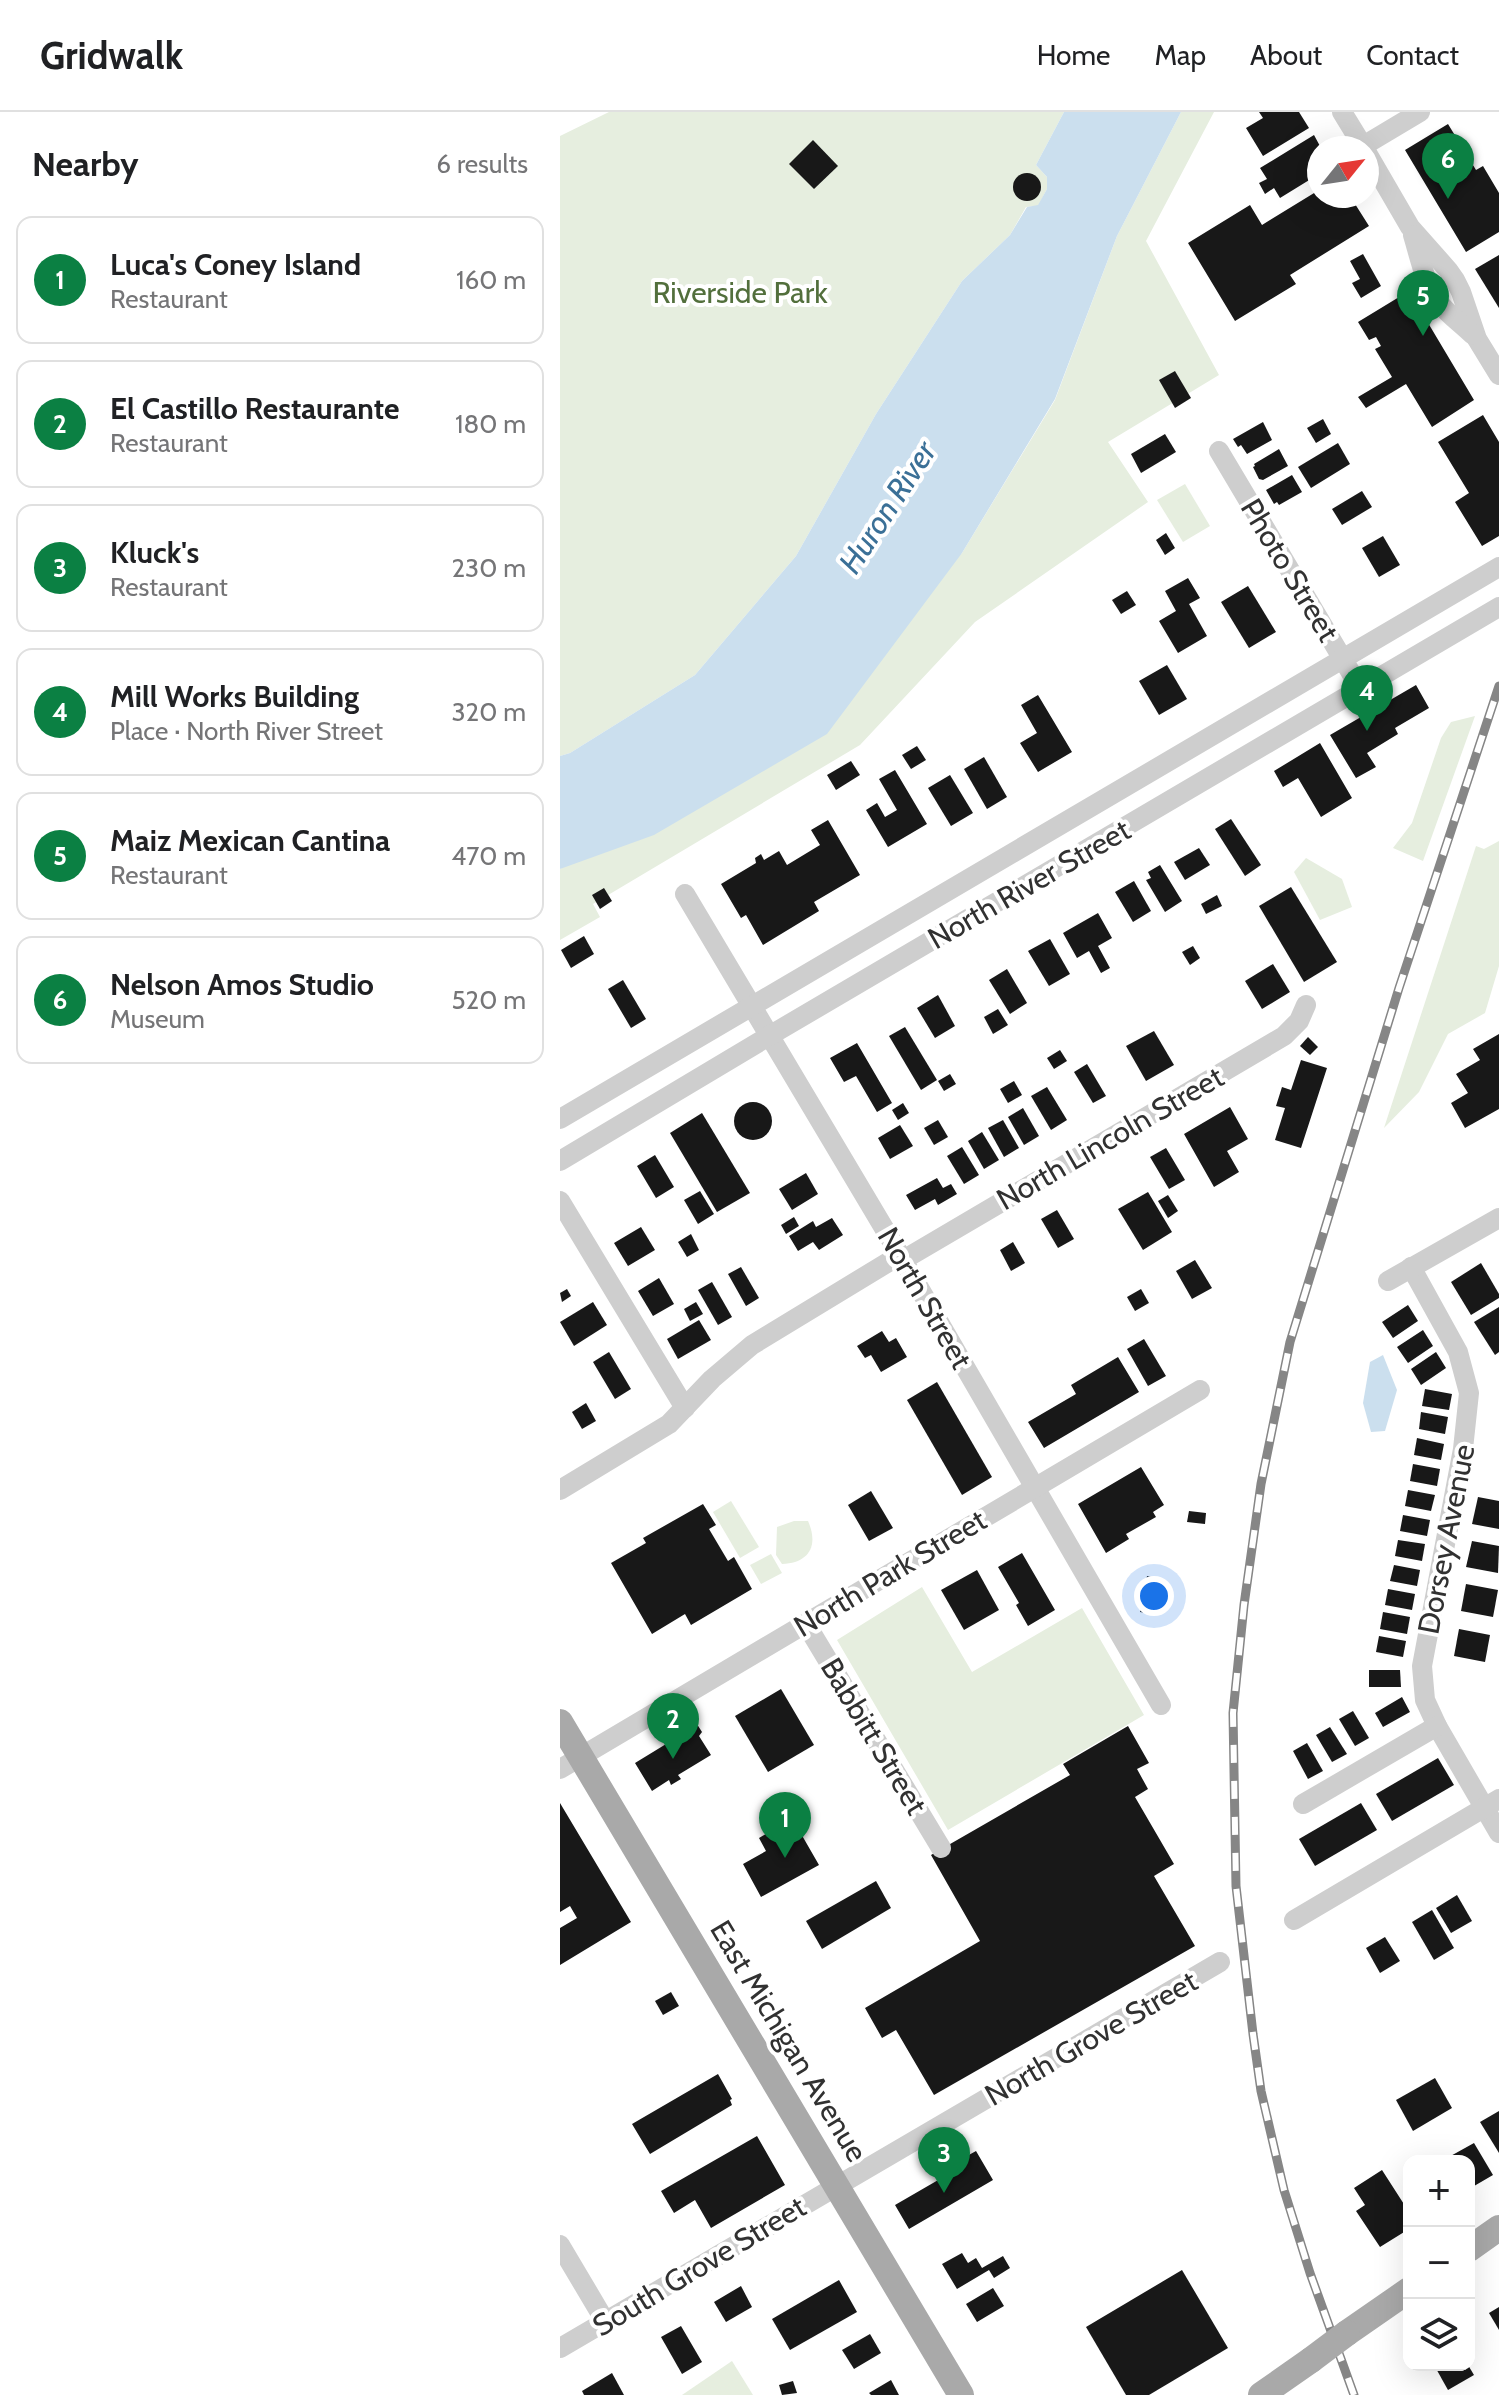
<!DOCTYPE html>
<meta charset="utf-8">
<style>
:root{--surface:#fff;--page:#f6f6f6;--text:#202124;--muted:#757577;--line:#e0e0e0;--accent:#0b8043}
body{margin:0;font-family:Cabin,sans-serif;background:var(--page);color:var(--text)}
.controls{position:absolute;right:24px;bottom:24px;display:grid;overflow:hidden;border-radius:16px;box-shadow:0 8px 32px #0002}
.controls button{width:72px;height:72px;display:grid;place-items:center;padding:0;border:0;border-bottom:2px solid var(--line);background:var(--surface);color:var(--text);font:40px sans-serif}
.compass{position:absolute;left:747px;top:24px;width:72px;height:72px;border-radius:50%;background:var(--surface);box-shadow:0 8px 32px #0002;rotate:60deg}
.you{position:absolute;left:594px;top:1484px;width:28px;height:28px;margin:-20px;border:6px solid #fff;border-radius:50%;background:#1a73e8;box-shadow:0 0 0 12px #1a73e833}
.badge{display:grid;place-items:center;width:52px;height:52px;border-radius:50%;background:var(--accent);color:#fff;font-size:26px;font-weight:700}
.pin{position:absolute;translate:-50% -66px;filter:drop-shadow(0 2px 4px #0008)}
.pin::after{content:'';position:absolute;top:42px;width:28px;height:24px;background:inherit;clip-path:polygon(0 0,100% 0,50% 100%)}
.list{margin:0;padding:0;list-style:none}
h2{display:flex;justify-content:space-between;align-items:center;height:104px;margin:0;padding:0 32px;font-size:34px}
h2 small{font-size:26px;font-weight:400;color:var(--muted)}
.list li{display:grid;grid-template-columns:52px 1fr auto;gap:24px;align-items:center;box-sizing:border-box;height:128px;margin:0 16px 16px;padding:0 16px;border:2px solid var(--line);border-radius:16px}
.list b{display:block;font-size:30px;white-space:nowrap}
.list p{margin:0;font-size:26px;white-space:nowrap;color:var(--muted)}
.list em{font-size:26px;font-style:normal;color:var(--muted)}
.icon{flex:none;width:44px;height:44px;fill:none;stroke:currentColor;stroke-width:2;stroke-linecap:round;stroke-linejoin:round}
.map{position:relative;flex:none;width:939px;height:2283px;overflow:hidden}
header{display:flex;align-items:center;gap:48px;box-sizing:border-box;height:112px;padding:0 40px;background:var(--surface);border-bottom:2px solid var(--line)}
header strong{font-size:38px}
nav{display:flex;gap:44px;margin-inline-start:auto;font-size:28px}
main{display:flex}
aside{flex:1;background:var(--surface)}
.map>svg:first-child{display:block}
</style>
<header>
<strong>Gridwalk</strong>
<nav><a>Home</a><a>Map</a><a>About</a><a>Contact</a></nav>
</header>
<main>
<aside>
<h2>Nearby<small>6 results</small></h2>
<ul class="list">
<li><span class="badge">1</span><div><b>Luca's Coney Island</b><p>Restaurant</p></div><em>160 m</em></li>
<li><span class="badge">2</span><div><b>El Castillo Restaurante</b><p>Restaurant</p></div><em>180 m</em></li>
<li><span class="badge">3</span><div><b>Kluck's</b><p>Restaurant</p></div><em>230 m</em></li>
<li><span class="badge">4</span><div><b>Mill Works Building</b><p>Place · North River Street</p></div><em>320 m</em></li>
<li><span class="badge">5</span><div><b>Maiz Mexican Cantina</b><p>Restaurant</p></div><em>470 m</em></li>
<li><span class="badge">6</span><div><b>Nelson Amos Studio</b><p>Museum</p></div><em>520 m</em></li>
</ul>
</aside>
<div class="map">
<svg width="939" height="2283" viewBox="0 0 939 2283">
<rect width="100%" height="100%" fill="#fff"/>
<g fill="#e6eedf">
<polygon points="49,0 504,0 476,53 487,65 487,77 478,94 466,95 450,123 402,169 316,302 236,444 135,563 10,641 0,644 0,24"/>
<polygon points="621,0 654,0 586,129 659,263 548,330 588,390 415,510 300,633 33,792 40,805 0,828 0,757 9,752 402,441 495,288 557,124"/>
<polygon points="625,372 650,414 623,430 597,388"/>
<polygon points="915,604 863,749 833,736 852,711 881,626 891,610"/>
<polygon points="939,729 939,854 925,901 888,922 859,980 824,1016 916,734 924,737"/>
<polygon points="746,746 782,767 792,795 760,808 734,760"/>
<polygon points="171,1389 199,1435 180,1446 153,1400"/>
<path d="M234,1409H248C259,1434 249,1451 222,1452L216,1443L217,1415Z"/>
<polygon points="211,1442 222,1461 201,1472 190,1453"/>
<polygon points="362,1475 412,1560 522,1496 584,1603 388,1718 277,1528"/>
<polygon points="172,2249 193,2283 122,2283"/>
</g>
<g fill="#cbdfee">
<polygon points="504,0 621,0 557,124 495,287 402,441 267,622 94,723 0,757 0,644 10,641 135,563 236,444 316,302 402,169 450,123 467,95 478,93 487,77 487,65 476,53"/>
<polygon points="823,1243 837,1278 825,1319 811,1320 803,1291 810,1250"/>
</g>
<g fill="#181818">
<polygon points="699,0 739,0 749,16 703,44 686,16 703,6"/>
<polygon points="888,12 916,58 923,54 939,81 939,120 906,140 845,38"/>
<polygon points="754,23 761,36 759,36 759,62 720,86 714,76 705,82 699,71 707,67 700,56"/>
<polygon points="253,28 278,54 254,77 229,52"/>
<circle cx="467" cy="75" r="14"/>
<polygon points="759,78 759,84 790,84 809,114 730,163 736,172 675,209 628,131 690,93 702,113"/>
<polygon points="803,142 821,174 801,186 792,171 800,167 790,149"/>
<polygon points="939,143 939,196 915,157"/>
<polygon points="849,179 914,288 872,315 846,272 806,296 798,285 832,265 815,237 821,234 816,225 809,228 798,210"/>
<polygon points="615,259 631,286 615,296 599,268"/>
<polygon points="923,303 939,330 939,424 922,434 895,390 909,381 878,330"/>
<polygon points="763,307 771,322 756,331 747,316"/>
<polygon points="703,310 712,328 687,342 681,333 678,335 673,327"/>
<polygon points="605,322 616,340 581,361 571,342"/>
<polygon points="778,331 790,352 751,376 738,355"/>
<polygon points="719,337 728,354 703,368 699,367 693,355 695,354 694,352"/>
<polygon points="732,363 742,380 719,393 717,390 714,392 706,378"/>
<polygon points="802,379 812,395 782,413 772,397"/>
<polygon points="606,421 615,436 605,443 596,428"/>
<polygon points="823,424 840,453 819,465 802,436"/>
<polygon points="628,466 640,486 629,492 647,524 618,541 599,509 616,499 605,479"/>
<polygon points="688,474 716,520 689,536 661,490"/>
<polygon points="567,479 576,493 561,502 552,488"/>
<polygon points="607,553 627,587 599,603 579,569"/>
<polygon points="856,573 869,596 835,616 838,622 807,641 816,655 796,666 770,623"/>
<polygon points="478,583 512,640 478,660 460,631 477,621 461,593"/>
<polygon points="760,631 792,686 761,705 738,666 723,675 714,659"/>
<polygon points="357,634 366,648 351,657 342,643"/>
<polygon points="424,645 447,685 427,697 404,657"/>
<polygon points="291,649 300,663 276,678 267,663"/>
<polygon points="335,658 367,712 328,735 306,698 317,691 325,705 337,698 319,667"/>
<polygon points="390,663 413,701 391,714 368,676"/>
<polygon points="671,707 701,753 685,764 655,717"/>
<polygon points="268,708 300,763 254,790 259,799 203,833 186,803 181,806 161,772 196,751 195,746 201,742 204,748 219,739 227,753 260,733 251,718"/>
<polygon points="639,736 650,753 625,768 614,750"/>
<polygon points="600,753 622,789 605,800 586,768 591,766 588,760"/>
<polygon points="574,769 591,799 573,810 555,780"/>
<polygon points="731,775 777,850 744,870 699,794"/>
<polygon points="44,776 52,789 40,797 32,783"/>
<polygon points="657,783 662,794 646,802 641,792"/>
<polygon points="538,801 552,826 538,834 550,856 541,861 529,839 517,846 503,821"/>
<polygon points="24,824 34,842 11,856 1,838"/>
<polygon points="490,827 510,862 489,874 468,839"/>
<polygon points="633,834 640,846 630,853 622,840"/>
<polygon points="713,852 730,880 702,897 685,869"/>
<polygon points="447,857 467,891 450,902 429,868"/>
<polygon points="63,868 86,907 71,916 48,877"/>
<polygon points="378,883 395,914 375,926 357,896"/>
<polygon points="438,897 448,913 433,922 424,905"/>
<polygon points="345,915 377,968 361,978 329,924"/>
<polygon points="594,919 614,953 586,969 566,934"/>
<polygon points="939,922 939,997 905,1016 891,991 908,981 896,962 920,948 913,937"/>
<polygon points="748,925 758,935 750,943 740,934"/>
<polygon points="297,931 332,991 317,1000 296,964 284,970 270,946"/>
<polygon points="500,938 507,949 494,957 487,946"/>
<polygon points="741,948 767,956 741,1036 715,1028 725,996 716,994 722,975 731,978"/>
<polygon points="527,952 546,984 533,991 514,960"/>
<polygon points="390,962 396,972 384,979 378,969"/>
<polygon points="454,969 462,983 448,991 440,977"/>
<polygon points="487,975 507,1008 491,1018 471,984"/>
<circle cx="193" cy="1009" r="19"/>
<polygon points="343,991 349,1001 338,1008 332,998"/>
<polygon points="670,995 688,1027 667,1039 679,1060 654,1075 624,1022"/>
<polygon points="463,996 479,1024 464,1033 448,1005"/>
<polygon points="142,1001 190,1081 157,1100 110,1021"/>
<polygon points="378,1008 388,1025 374,1033 364,1016"/>
<polygon points="443,1008 459,1036 444,1045 428,1016"/>
<polygon points="340,1013 353,1034 330,1047 318,1026"/>
<polygon points="422,1020 439,1048 424,1057 408,1029"/>
<polygon points="402,1035 419,1063 404,1072 387,1044"/>
<polygon points="606,1036 625,1068 609,1077 590,1045"/>
<polygon points="95,1043 114,1075 96,1086 77,1054"/>
<polygon points="246,1061 258,1082 232,1098 219,1077"/>
<polygon points="377,1066 383,1076 391,1072 397,1082 378,1093 375,1087 355,1098 346,1083"/>
<polygon points="140,1079 154,1102 138,1112 124,1088"/>
<polygon points="588,1080 612,1120 583,1138 558,1097"/>
<polygon points="608,1083 618,1099 608,1106 598,1089"/>
<polygon points="497,1098 514,1127 498,1136 481,1107"/>
<polygon points="234,1105 239,1114 226,1122 221,1113"/>
<polygon points="272,1106 283,1123 259,1138 253,1130 238,1139 229,1124 253,1109 256,1115"/>
<polygon points="81,1115 95,1138 68,1154 54,1131"/>
<polygon points="131,1122 139,1138 127,1145 118,1130"/>
<polygon points="453,1130 465,1151 451,1159 440,1138"/>
<polygon points="635,1148 652,1176 632,1187 616,1159"/>
<polygon points="921,1151 939,1182 939,1186 911,1203 891,1170"/>
<polygon points="181,1155 199,1186 186,1194 168,1162"/>
<polygon points="99,1166 114,1192 93,1204 78,1179"/>
<polygon points="152,1170 172,1205 158,1213 138,1178"/>
<polygon points="7,1177 11,1184 2,1190 0,1181"/>
<polygon points="581,1177 589,1191 575,1199 567,1185"/>
<polygon points="33,1190 47,1213 14,1234 0,1210"/>
<polygon points="136,1190 143,1202 130,1209 124,1197"/>
<polygon points="848,1193 858,1209 833,1226 822,1210"/>
<polygon points="939,1195 939,1240 935,1243 914,1210"/>
<polygon points="139,1208 151,1228 118,1247 107,1227"/>
<polygon points="863,1218 873,1234 848,1251 837,1235"/>
<polygon points="322,1219 329,1230 336,1226 347,1245 321,1260 311,1243 305,1246 297,1234"/>
<polygon points="584,1227 606,1264 588,1274 567,1237"/>
<polygon points="49,1240 71,1277 55,1287 33,1250"/>
<polygon points="876,1240 886,1256 861,1273 851,1257"/>
<polygon points="558,1245 579,1280 484,1336 468,1310 516,1282 511,1273"/>
<polygon points="377,1270 432,1365 402,1383 347,1288"/>
<polygon points="865,1277 892,1282 889,1298 862,1294"/>
<polygon points="26,1291 36,1309 22,1317 12,1300"/>
<polygon points="861,1300 888,1305 885,1322 859,1317"/>
<polygon points="857,1326 884,1332 881,1348 854,1343"/>
<polygon points="853,1352 880,1357 877,1374 850,1369"/>
<polygon points="581,1355 604,1393 593,1400 596,1405 566,1422 569,1427 546,1441 518,1392"/>
<polygon points="848,1378 875,1383 871,1399 845,1394"/>
<polygon points="311,1379 333,1416 309,1429 288,1393"/>
<polygon points="918,1385 939,1389 939,1417 912,1412"/>
<polygon points="143,1392 156,1413 149,1417 168,1449 174,1445 192,1477 131,1513 125,1502 92,1522 51,1451 86,1431 83,1426"/>
<polygon points="629,1399 646,1401 645,1412 627,1410"/>
<polygon points="843,1403 870,1408 867,1424 840,1419"/>
<polygon points="838,1428 865,1432 862,1449 835,1444"/>
<polygon points="912,1429 939,1434 938,1461 906,1455"/>
<polygon points="462,1441 495,1498 468,1514 456,1493 459,1491 438,1455"/>
<polygon points="834,1453 860,1458 857,1474 830,1469"/>
<polygon points="417,1458 439,1498 404,1518 381,1478"/>
<polygon points="587,1464 605,1468 597,1503 580,1500"/>
<polygon points="906,1472 938,1478 933,1505 901,1499"/>
<polygon points="828,1477 855,1482 852,1498 825,1493"/>
<polygon points="823,1500 850,1505 847,1522 820,1517"/>
<polygon points="899,1517 930,1523 925,1550 894,1544"/>
<polygon points="819,1524 846,1529 843,1545 816,1540"/>
<polygon points="809,1558 840,1558 841,1575 809,1575"/>
<polygon points="221,1577 254,1633 208,1660 175,1604"/>
<polygon points="842,1585 850,1600 823,1615 815,1601"/>
<polygon points="793,1599 809,1626 795,1634 779,1607"/>
<polygon points="135,1609 142,1620 139,1624 151,1643 118,1663 121,1667 111,1673 109,1668 92,1679 75,1651 111,1629 111,1624"/>
<polygon points="568,1614 589,1651 577,1657 588,1677 575,1685 614,1752 594,1764 635,1834 374,1983 336,1918 322,1926 305,1896 420,1829 371,1743 510,1663 503,1652"/>
<polygon points="770,1615 787,1642 772,1650 756,1623"/>
<polygon points="747,1631 763,1659 748,1667 733,1639"/>
<polygon points="878,1646 894,1673 832,1709 816,1682"/>
<polygon points="0,1691 71,1810 0,1853 0,1816 17,1806 10,1794 0,1800"/>
<polygon points="801,1691 817,1718 755,1754 739,1727"/>
<polygon points="214,1717 221,1730 240,1720 259,1753 201,1785 183,1752 206,1739 199,1726"/>
<polygon points="316,1769 331,1796 262,1837 246,1809"/>
<polygon points="897,1783 912,1809 891,1821 876,1796"/>
<polygon points="872,1798 894,1836 874,1848 852,1810"/>
<polygon points="825,1825 840,1849 820,1861 806,1836"/>
<polygon points="111,1880 119,1894 103,1903 95,1889"/>
<polygon points="158,1962 172,1987 170,1988 172,1993 90,2042 72,2012"/>
<polygon points="875,1966 892,1996 853,2019 836,1988"/>
<polygon points="939,1999 939,2041 920,2010"/>
<polygon points="197,2024 225,2073 151,2116 135,2088 114,2101 101,2079"/>
<polygon points="914,2031 933,2063 909,2077 909,2049 888,2049 887,2046"/>
<polygon points="416,2039 433,2068 349,2117 335,2093 392,2060 389,2054"/>
<polygon points="822,2058 849,2100 849,2117 820,2135 796,2099 805,2093 794,2076"/>
<polygon points="402,2141 408,2151 416,2146 422,2156 443,2144 450,2156 434,2166 429,2158 397,2177 382,2152"/>
<polygon points="622,2158 668,2236 589,2283 566,2283 526,2215"/>
<polygon points="279,2168 297,2200 230,2238 212,2207"/>
<polygon points="181,2174 192,2195 166,2210 154,2190"/>
<polygon points="433,2176 444,2194 417,2210 406,2192"/>
<polygon points="939,2195 939,2218 929,2201"/>
<polygon points="121,2214 142,2250 122,2262 101,2225"/>
<polygon points="310,2222 321,2241 294,2257 282,2238"/>
<polygon points="874,2253 908,2253 914,2263 888,2278"/>
<polygon points="52,2261 64,2283 24,2283 22,2279"/>
<polygon points="331,2268 339,2283 311,2283 309,2281"/>
<polygon points="233,2269 237,2281 222,2283 219,2273"/>
</g>
<g fill="none" stroke-linecap="round" stroke-linejoin="round">
<g stroke="#cecece" stroke-width="20">
<polyline points="782,0 804,36"/>
<polyline points="803,34 860,0"/>
<polyline points="807,41 850,115 888,158 895,168 901,180 917,227 939,263"/>
<path d="M853,123C860,146 865,174 881,193C890,204 903,213 913,223"/>
<polyline points="659,339 800,576"/>
<polyline points="125,782 340,1143 601,1593"/>
<polyline points="0,1007 939,455"/>
<polyline points="0,1049 209,924 939,495"/>
<polyline points="0,1089 125,1296"/>
<polyline points="343,1148 724,924 739,909 746,893"/>
<polyline points="851,1155 898,1240 909,1281 903,1337 862,1554 865,1588 877,1614 939,1721"/>
<polyline points="828,1169 939,1106"/>
<polyline points="0,1378 109,1312 152,1267 192,1233 340,1143"/>
<polyline points="246,1512 381,1736"/>
<polyline points="0,1657 640,1278"/>
<polyline points="743,1692 877,1614"/>
<polyline points="734,1808 939,1687"/>
<polyline points="0,2133 45,2209"/>
<polyline points="0,2236 660,1850"/>
</g>
<g stroke="#a9a9a9" stroke-width="26">
<polyline points="0,1610 401,2283"/>
<polyline points="909,2137 939,2116"/>
<polyline points="787,2221 849,2178"/>
<polyline points="701,2283 751,2248"/>
</g>
<g stroke="#868686" stroke-width="9">
<polyline id="rail" points="794,2283 750,2161 724,2078 701,1979 693,1922 676,1774 673,1601 684,1493 701,1372 730,1230 839,876 939,574"/>
</g>
<use href="#rail" stroke="#fff" stroke-width="6" stroke-dasharray="18" stroke-linecap="butt"/>
<polyline stroke="#a9a9a9" stroke-width="26" points="751,2248 787,2221"/>
</g>
<g text-anchor="middle" dominant-baseline="central" stroke-width="8" stroke-linejoin="round" paint-order="stroke">
<g font-size="30" fill="#526f3c" stroke="#fff">
<text x="180" y="180">Riverside Park</text>
</g>
<g font-size="30" fill="#313131" stroke="#fff">
<text transform="translate(730 458) rotate(59)">Photo Street</text>
<text transform="translate(469 772) rotate(-30)">North River Street</text>
<text transform="translate(550 1026) rotate(-30)">North Lincoln Street</text>
<text transform="translate(365 1186) rotate(60)">North Street</text>
<text transform="translate(886 1427) rotate(-79)">Dorsey Avenue</text>
<text transform="translate(330 1461) rotate(-31)">North Park Street</text>
<text transform="translate(314 1624) rotate(59)">Babbitt Street</text>
<text transform="translate(531 1926) rotate(-30)">North Grove Street</text>
<text transform="translate(229 1929) rotate(59)">East Michigan Avenue</text>
<text transform="translate(139 2154) rotate(-31)">South Grove Street</text>
</g>
<g font-size="32" font-style="italic" fill="#3b7097" stroke="#fff">
<text transform="translate(327 395) rotate(-57)">Huron River</text>
</g>
</g>
</svg>
<div class="controls">
<button>+</button>
<button>−</button>
<button><svg class="icon" aria-label="layers" viewBox="0 0 24 24"><path d="M12 4l9 5-9 5-9-5zM3 14l9 5 9-5"/></svg></button>
</div>
<svg class="compass" viewBox="-18 -18 36 36"><path d="M0-13l5 13h-10z" fill="#e53935"/><path d="M0 13l5-13h-10z" fill="#757577"/></svg>
<div class="you"></div>
<div class="pin badge" style="left:225px;top:1746px">1</div>
<div class="pin badge" style="left:113px;top:1647px">2</div>
<div class="pin badge" style="left:384px;top:2081px">3</div>
<div class="pin badge" style="left:807px;top:619px">4</div>
<div class="pin badge" style="left:863px;top:224px">5</div>
<div class="pin badge" style="left:888px;top:87px">6</div>
</div>
</main>
